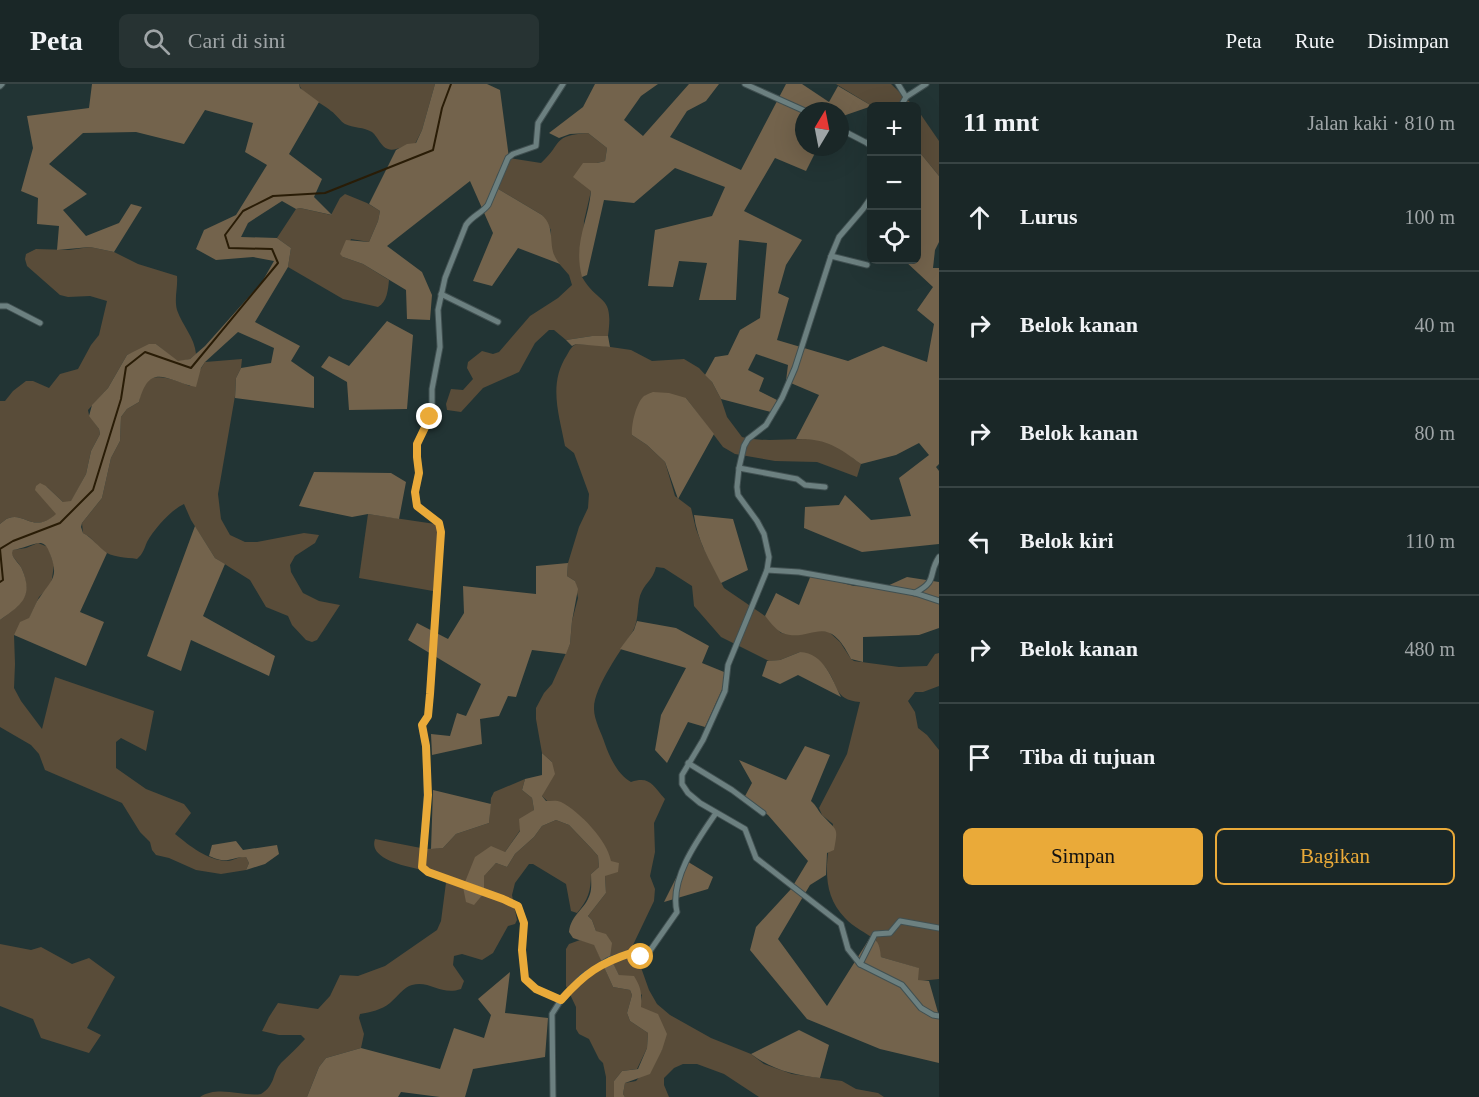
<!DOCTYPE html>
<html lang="id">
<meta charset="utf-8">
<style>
:root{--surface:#1a2727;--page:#273333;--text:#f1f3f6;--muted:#9fa5a7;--line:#384444;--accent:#eaaa39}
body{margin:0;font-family:Georgia,serif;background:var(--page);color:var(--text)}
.controls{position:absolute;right:18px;top:18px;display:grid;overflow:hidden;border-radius:9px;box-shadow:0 6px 24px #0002}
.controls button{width:54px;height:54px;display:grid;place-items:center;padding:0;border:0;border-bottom:2px solid var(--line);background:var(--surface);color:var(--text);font:30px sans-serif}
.compass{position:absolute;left:795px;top:18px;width:54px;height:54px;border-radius:50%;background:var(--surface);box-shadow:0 6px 24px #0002;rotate:10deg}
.stop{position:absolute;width:18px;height:18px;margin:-14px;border:4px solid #eaaa39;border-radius:50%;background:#fff}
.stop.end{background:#eaaa39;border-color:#fff;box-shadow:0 2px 6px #0008}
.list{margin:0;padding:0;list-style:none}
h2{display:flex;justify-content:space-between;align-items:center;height:78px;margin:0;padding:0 24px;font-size:26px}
h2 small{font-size:20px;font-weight:400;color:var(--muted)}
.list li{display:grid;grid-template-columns:39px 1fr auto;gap:18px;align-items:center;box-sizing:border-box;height:108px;padding:0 24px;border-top:2px solid var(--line)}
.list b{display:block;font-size:22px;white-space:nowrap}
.list em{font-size:20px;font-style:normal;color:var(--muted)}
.actions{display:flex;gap:12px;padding:18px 24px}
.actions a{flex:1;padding:14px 0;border:2px solid var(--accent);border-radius:9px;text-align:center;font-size:21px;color:var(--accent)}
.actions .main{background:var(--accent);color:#111}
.icon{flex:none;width:33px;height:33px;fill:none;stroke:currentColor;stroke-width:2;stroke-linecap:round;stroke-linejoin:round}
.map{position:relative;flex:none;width:939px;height:1013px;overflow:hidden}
header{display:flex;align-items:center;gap:36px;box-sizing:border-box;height:84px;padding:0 30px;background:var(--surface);border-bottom:2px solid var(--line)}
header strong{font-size:28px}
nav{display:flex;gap:33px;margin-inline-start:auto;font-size:21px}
.search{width:420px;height:54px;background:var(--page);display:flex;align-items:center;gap:15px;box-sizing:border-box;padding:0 21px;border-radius:9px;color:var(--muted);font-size:22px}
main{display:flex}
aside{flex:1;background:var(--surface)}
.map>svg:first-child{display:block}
</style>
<header>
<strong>Peta</strong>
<div class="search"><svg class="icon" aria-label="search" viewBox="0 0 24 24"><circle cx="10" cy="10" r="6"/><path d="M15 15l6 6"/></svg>Cari di sini</div>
<nav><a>Peta</a><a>Rute</a><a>Disimpan</a></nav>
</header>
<main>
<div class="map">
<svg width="939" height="1013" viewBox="0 0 939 1013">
<rect width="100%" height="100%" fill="#223434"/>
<g fill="#594c39">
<path d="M299,0H435L422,46L415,60C406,60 395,68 388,65C381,63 378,53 372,48C364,43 353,44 345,40C340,37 336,30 331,27C321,18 303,13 299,0Z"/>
<polygon points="836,0 891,0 914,22 872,22"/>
<polygon points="917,25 939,57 939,92 917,65"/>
<path d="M588,49L607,64L605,77L597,79H583L591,107L584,137L582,193C599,222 614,209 608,252H592L566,256L554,246H549L535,259L519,288L483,304L461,328L447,326L446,320L451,305L463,306L473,295L467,284L468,278L482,267L493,270L499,268L530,232L558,214L572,201L569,191L555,175L551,167V146L542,131L495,103L497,91L509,74L541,79C564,58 551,52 588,49Z"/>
<path d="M345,110L367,119L380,127L378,137L369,158L351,155L343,173L363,180L389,196C388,206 387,218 378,223L343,215L288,183L291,164L277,154L296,125L300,124L331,131L340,114Z"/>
<path d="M90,163L114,168L138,180L177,192C178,204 174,214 177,226C182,241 195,254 196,270L190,275L178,278L156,260L127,271L108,304L88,326L89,331L99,345L100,350L91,367L86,390L71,418H63L46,402L57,430C34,450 24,428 9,434C5,435 3,438 0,440V317H5L13,307L26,297H33L49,304L60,290L78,285L91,261L99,251L107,217L90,212L68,213L60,211L27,182L25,175L26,170L36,165L69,166Z"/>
<path d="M576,260L597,261L631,266L652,277L684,275L699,284L712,298L721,315L727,333L742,353C771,361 810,349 834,360C844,365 852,374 861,380L857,393L817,378L775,377L735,370L723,363L686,314L632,351L647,361L665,378L675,412L691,424L696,445L703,463L724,504L765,532L781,549L796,551L819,546L829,548L840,558L851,575L854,577L899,583L927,582L935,570L939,569V602L923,608H915L908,617L915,628L918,644L927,651L939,666V895L920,897L918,896V884L881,873L876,856C866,849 853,843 845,834C819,808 827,772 833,740L822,731L819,724L847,670L860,618C833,616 839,600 825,583C820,576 807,572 800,568L780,576L769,577L721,553L694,522L692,502L664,484L656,483C652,497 647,497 642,507C636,518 640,534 633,547C622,565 593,604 594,625C594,636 602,650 605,660C610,674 618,691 631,698C650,692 652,701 665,715L654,739L655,768L650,792L655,805L654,817L633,861L649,906L657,920L670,931L711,954L751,970L764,980L792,990L842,997L856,1005L878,1009L884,1013H759L724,990L697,980H683L674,984L664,994V1001L669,1013H625L623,1010L625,999L636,997L662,966L640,923L642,911L619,891L596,847L592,836L588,832L606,809L605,792L610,777L542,712L552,678L542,669L536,635V624L544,609L552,600L570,560L572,537L578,514L575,497L567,492L568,479L579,443L588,424L589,410L574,369L565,362C559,330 548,300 567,271C570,266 571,263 576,260Z"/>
<path d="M242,275L241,284L236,294L235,312L218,410L221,435L230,451L245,458H257L304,449L319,451L315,459L295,472L290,481L291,488L303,509L319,517L340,521L317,556L312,558L306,556L292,541L288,532L266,523L250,496L215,474L191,436L184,420C171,426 154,445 147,458C144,465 143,470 137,475C126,473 112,474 102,466C94,459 93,454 83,449L82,439L102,414L111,374L120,357L121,333L127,325L139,318C140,313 141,304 144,300C155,286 177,297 190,302L205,278Z"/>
<polygon points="368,430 435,440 441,447 433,507 359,494"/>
<path d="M38,459L48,463L54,481L51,501L39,513L29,535L14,551L15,580L14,604L21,617L42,645L55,593L154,627L146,667L121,654L116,658V684L146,705L184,720L191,729L175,750C190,762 207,776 227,777C234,777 239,772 246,773L249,779L246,786L221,790L196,786L169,774L156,771L152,766L150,758L140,748L122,719L45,686L39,670L31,661L0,643V536C21,521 33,512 22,485C19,479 14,475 11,469L13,466L26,464Z"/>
<path d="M525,695L522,706L532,714L534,726L505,768L484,792L496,779L507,783L515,770L534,753L542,742L556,736L569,741L591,764L598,772L599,783L591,790C591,807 588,816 577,829L571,827L566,800L533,780H529L515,799L512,811L517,836L515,840L508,842L493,869L482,876L462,870L454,872L453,881L464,897L461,905C441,912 430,896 412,901C404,903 397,913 390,919C381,926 371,928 360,930L359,934L364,950L361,964L326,974L319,983L307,1013H200C218,1001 243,1013 261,1010C276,1001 272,989 281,979C289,971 297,964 305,955L301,951H279L262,947L269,933L278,919L318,925L330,912L340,891L358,892L385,882L437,846L441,837L447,791C430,786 366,781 375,755L426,765L443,764L456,750L489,739L491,714L494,708Z"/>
<polygon points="580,856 594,860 613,903 630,906 632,911 627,929 630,937 648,949 647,964 637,985 622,987 614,997 614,1013 606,1013 606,993 603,979 599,975 589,955 579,950 576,945 576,923 566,902 566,865 569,860"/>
<polygon points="0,860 31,866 41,863 72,880 89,874 115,893 87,944 101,951 89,969 41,954 33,935 0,922"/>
</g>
<g fill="#73634c">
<path d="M92,0H299L300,4L319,18L289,70L322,95L314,113L332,131L300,124L296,125L282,117L248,139L241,153L277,154L291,164L288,183L255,238L300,262L291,277L314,293V324L235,314L236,294L241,284L271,279L274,264L238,248L205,278L201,284L196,303C168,298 150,276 139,318L127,325L121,333L120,357L111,374L102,414L82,439L81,443L83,449C93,454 98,463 107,469L80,528L104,538L86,582L14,551L20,538L29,534C33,527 35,519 40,513C52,495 59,493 50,470C48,465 47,461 41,459C36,458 21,465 13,466L12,469C13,475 19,479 22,485C34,513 21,521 0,536V440C3,438 5,435 9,434C24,428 34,450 56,430L35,406L36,402L40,399L46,402L63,418L71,417L86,390L91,367L100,350L99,345L89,332L92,321L108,304L127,271L149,260H156L178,277L190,275L205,262L262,198L274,177L253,173L216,176L196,165L204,146L236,131L267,81L245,68L253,39L205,26L184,60L136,48L83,49L49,80L87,110L63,126L86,152L119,139L131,120L142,123L114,168L90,163L57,166L59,142L37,140L38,114L21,107L33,64L27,32L89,24Z"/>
<path d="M435,0H487L500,6L509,74L497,91L495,103L542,131C558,146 545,164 560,180L518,164L492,202L473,197L493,149L470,97L387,162L422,188L432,211L430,236L407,235L406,206L363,180L343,173L340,170L346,156L369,158L378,137L380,127L369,120L396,66L407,60L416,59L422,46Z"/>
<path d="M595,0H658L641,12L624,36L643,52L689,0H719L706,17L687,27L670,53L741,86L786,0H802L829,18L838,2L872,22L840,33V27H804V63H818L806,87L775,74L744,127L802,156L786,181L778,209L789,214L777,256L848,277L883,262L927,278L934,240L917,226L933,203L904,176H916L917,65L939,92V158L935,166L933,184H939V380L936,383L939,387V460L862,468L804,444L805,423L839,421L845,411L871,436L911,432L899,394L929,371L919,359L896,371L861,380C838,363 826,354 796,355L819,311L786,297L788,281L756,270L748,286L764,294L759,307L777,316L771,328L721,315L712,298L705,291L715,273L728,271L740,246L760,234L767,159L739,156L736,216H699L707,179L679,177L673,203L648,202L655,146L712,132L725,103L675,84L634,119L604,116L587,191L582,193C573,159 588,139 591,107L573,93L583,79H597L605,77L607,64L588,49L570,50L559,54L549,49L583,23Z"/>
<polygon points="387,237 413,251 407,325 349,326 347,298 321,283 329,272 349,282"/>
<polygon points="592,252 608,252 610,263 576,260 572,262 566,256"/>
<path d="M653,308L669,309L686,314L714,350L678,415L665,378L647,361L632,351C631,341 636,319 644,312C644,312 652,308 653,308Z"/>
<polygon points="314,388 391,389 406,398 399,435 368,430 352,433 299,422"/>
<path d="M694,431L733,435L748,486L721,499C710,477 697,456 694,431Z"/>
<polygon points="195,442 215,474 225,480 203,532 275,572 269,592 191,556 181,587 147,572"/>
<polygon points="568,479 567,492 575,497 578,505 572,537 570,560 566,570 532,566 516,613 508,612 499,632 480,635 482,660 432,671 431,650 450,652 457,629 466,632 481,600 408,556 417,539 448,555 464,529 463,502 536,510 536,482"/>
<path d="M811,491L854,502L885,503L907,493L939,498V544L919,551L863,553V578L851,575C826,525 812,560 782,549C776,546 769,537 765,532L776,509L799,521Z"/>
<polygon points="637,537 676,544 709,562 702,579 729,590 705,643 688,638 667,679 655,666 661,631 686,584 620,565 634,546"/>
<path d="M800,568C824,569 832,595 841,613L798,591L780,600L762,592L767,577L780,576Z"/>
<path d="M805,662L830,671L811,717C817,722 818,727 823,732C838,748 838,743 834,766L827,769L826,791L810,801L778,855L827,922L871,852C879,857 880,864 881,873L919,884L918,896L929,897L939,932V979L880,965L807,935L750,866L756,843L791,805L808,777L768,731L744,714L752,699L739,676L786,696Z"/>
<path d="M542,669L552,678L555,690L542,712L546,717C551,717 557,716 561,718C580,728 607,756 611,777L619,779L618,788L605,792L606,809L588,832L592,836L596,847L606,850L612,859L610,873L619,891L634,892C641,903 642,910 641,923L658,930L667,950L662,966L650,990L625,999L623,1010L625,1013H614V997L622,987L638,985L647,964L648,949L630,937L627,929L632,911L630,906L613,903L594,861L573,854L569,848C571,830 585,826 590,810C592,804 591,796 591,790L599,783L598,772L591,764L569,741L556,736L542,742L534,753L515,770L507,783L496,779L484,792V809L474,821L466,818L463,803L475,773L491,762L505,768L520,747L519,735L534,726L532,714L522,706L525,695L542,691Z"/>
<polygon points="433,706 491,720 489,739 456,750 443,764 431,765"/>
<path d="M236,757L243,766L277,761L279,770L265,780L246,786L249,779L246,773C229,773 229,781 209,772L212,761Z"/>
<polygon points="685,776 713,793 708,805 664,818"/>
<polygon points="510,888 505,929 548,934 545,973 473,985 465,1013 440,1013 401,1008 398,1013 307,1013 319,983 326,974 361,964 440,985 454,944 484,954 491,931 478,915"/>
<path d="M799,946L829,961L820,994C794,991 772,986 751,970Z"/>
</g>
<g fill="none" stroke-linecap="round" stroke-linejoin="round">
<polyline stroke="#291c06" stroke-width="2" points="0,498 3,496 0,465 13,457 60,439 93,406 121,315 126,283 145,268 191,284 278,179 272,165 229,164 225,151 243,127 273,112 325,109 433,66 442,24 451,0"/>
<g stroke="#415051" stroke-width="7">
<g id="minor">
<polyline points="745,0 805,27"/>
<polyline points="898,0 906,13 901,22"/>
<polyline points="0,2 2,0"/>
<polyline points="906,13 926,0"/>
<polyline points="840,45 867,59"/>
<polyline points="872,54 867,59 872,63"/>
<polyline points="872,112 863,125 839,153 831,172 795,284 782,314 766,341 748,355 744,362 739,384 737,403 738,411 757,437 764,450 769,473 767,486 728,581 725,607 703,656 682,691 682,700 688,709 700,719 745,745 756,774 841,840 848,865 860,880 902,901 921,924 933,931 939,932"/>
<polyline points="831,172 867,181"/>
<polyline points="441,210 498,238"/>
<polyline points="0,222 7,222 40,239"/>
<polyline points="739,384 797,395 805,401 825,403"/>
<polyline points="767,486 799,488 915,509 939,517"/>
<path d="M915,509C939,496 927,491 939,473"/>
<polyline points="688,679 732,706 763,729"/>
<polyline points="860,880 875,850 890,849 900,837 939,844"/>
<path d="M561,916L536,905L525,895L522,866L524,839L518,822L503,815L428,788L422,783L427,711L426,662L422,641L428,632L430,610L441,448L439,439L417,422L415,408L419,389L417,373V360L432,327V305L440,263L438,226L445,194L466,141C472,132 482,129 488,121L508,74L513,70L536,62L538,39L563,0"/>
<path d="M553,1013L552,930L561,916L582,893L609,876L634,868L641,873L647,871L677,828C669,795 698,755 716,729"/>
</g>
</g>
<use href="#minor" stroke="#6c8080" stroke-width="5"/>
</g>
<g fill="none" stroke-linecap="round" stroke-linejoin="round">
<path stroke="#eaaa39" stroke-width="8" d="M430,333L417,360V373L419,389L415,408L417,422L439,439L441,448L430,610L428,632L422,641L426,662L428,711L422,783L428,788L503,815L518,822L524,839L522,866L525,895L536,905L561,916C585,889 600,879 634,868L641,873"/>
</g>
</svg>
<div class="controls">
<button>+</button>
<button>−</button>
<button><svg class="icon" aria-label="locate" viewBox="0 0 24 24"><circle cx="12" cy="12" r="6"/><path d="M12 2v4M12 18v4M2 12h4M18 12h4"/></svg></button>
</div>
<svg class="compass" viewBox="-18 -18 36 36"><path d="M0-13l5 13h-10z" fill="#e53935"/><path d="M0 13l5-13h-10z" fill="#9fa5a7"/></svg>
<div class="stop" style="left:641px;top:873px"></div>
<div class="stop end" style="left:430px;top:333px"></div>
</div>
<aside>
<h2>11 mnt<small>Jalan kaki · 810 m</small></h2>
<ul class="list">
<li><svg class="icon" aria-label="ahead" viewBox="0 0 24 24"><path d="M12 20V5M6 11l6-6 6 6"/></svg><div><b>Lurus</b></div><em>100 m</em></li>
<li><svg class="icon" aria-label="right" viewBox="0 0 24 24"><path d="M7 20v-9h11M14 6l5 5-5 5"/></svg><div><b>Belok kanan</b></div><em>40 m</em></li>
<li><svg class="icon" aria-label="right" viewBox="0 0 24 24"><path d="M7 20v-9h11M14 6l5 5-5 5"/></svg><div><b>Belok kanan</b></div><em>80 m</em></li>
<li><svg class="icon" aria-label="left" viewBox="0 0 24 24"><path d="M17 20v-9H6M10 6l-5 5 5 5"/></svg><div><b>Belok kiri</b></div><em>110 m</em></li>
<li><svg class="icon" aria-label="right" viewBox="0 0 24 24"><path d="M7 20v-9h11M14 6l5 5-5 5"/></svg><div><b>Belok kanan</b></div><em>480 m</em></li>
<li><svg class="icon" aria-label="arrive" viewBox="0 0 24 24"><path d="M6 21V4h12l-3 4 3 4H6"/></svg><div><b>Tiba di tujuan</b></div></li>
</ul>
<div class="actions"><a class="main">Simpan</a><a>Bagikan</a></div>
</aside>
</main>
